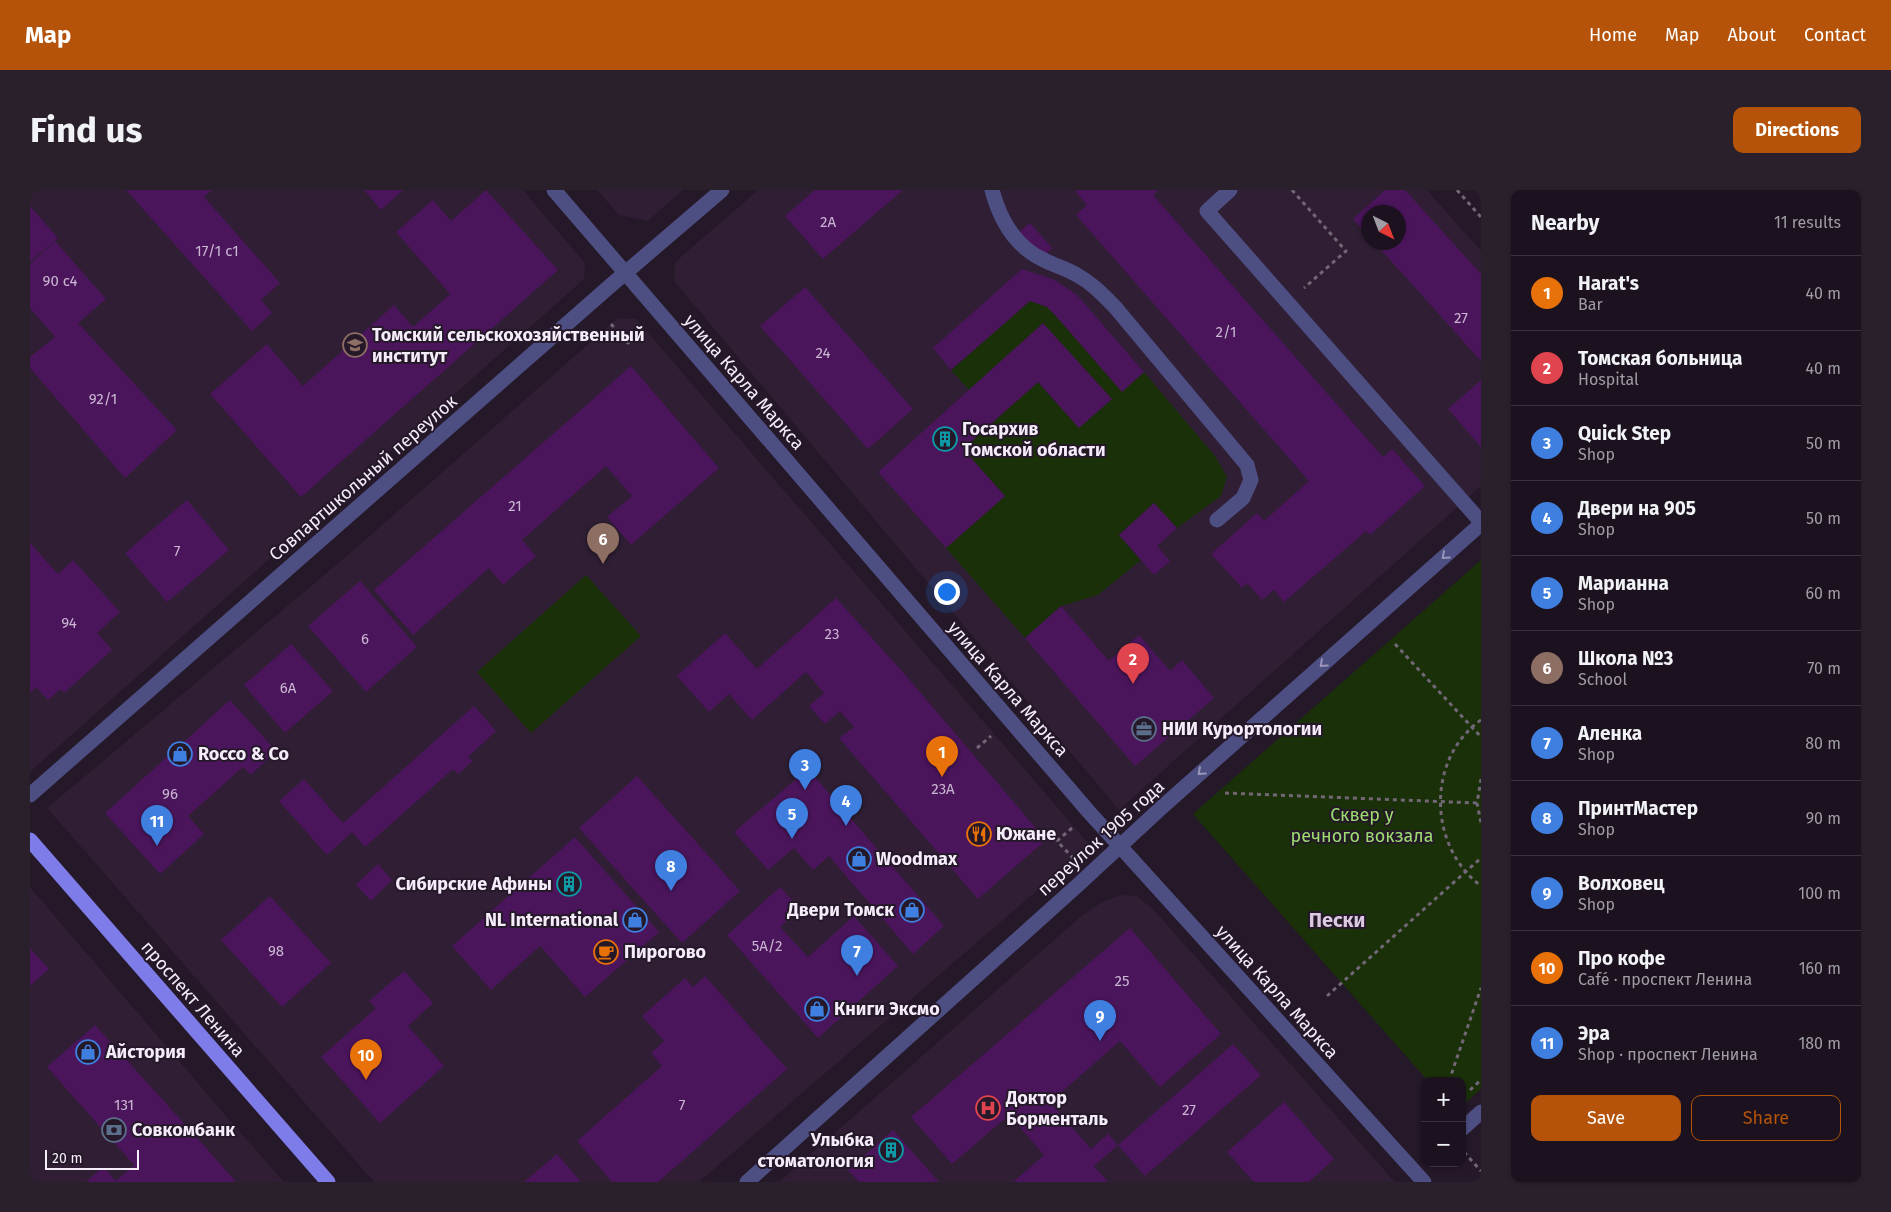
<!DOCTYPE html>
<meta charset="utf-8">
<style>
:root{--surface:#1c121f;--page:#29202c;--text:#f1f3f6;--muted:#a09ea4;--line:#3a323d;--accent:#b45309}
body{margin:0;font-family:"Fira Sans",sans-serif;background:var(--page);color:var(--text)}
.controls{position:absolute;right:15px;bottom:15px;display:grid;overflow:hidden;border-radius:10px;box-shadow:0 1px 4px #0004}
.controls button{width:45px;height:45px;display:grid;place-items:center;padding:0;border:0;border-bottom:1px solid var(--line);background:var(--surface);color:var(--text);font:25px sans-serif}
.compass{position:absolute;left:1331px;top:15px;width:45px;height:45px;border-radius:50%;background:var(--surface);box-shadow:0 1px 4px #0004;rotate:138deg}
.scale{position:absolute;left:15px;bottom:12px;width:94px;box-sizing:border-box;padding-left:5px;border:2px solid #f5ecf9;border-top:0;font-size:14px;line-height:18px;white-space:nowrap;color:#f5ecf9;-webkit-text-stroke:4px #251829;paint-order:stroke}
.you{position:absolute;left:916px;top:401px;width:18px;height:18px;margin:-12px;border:4px solid #fff;border-radius:50%;background:#1a73e8;box-shadow:0 0 0 8px #1a73e833}
.badge{display:grid;place-items:center;width:32px;height:32px;border-radius:50%;background:var(--accent);color:#fff;font-size:16px;font-weight:700}
.pin{position:absolute;translate:-50% -41px;filter:drop-shadow(0 1px 2px #0008)}
.pin::after{content:'';position:absolute;top:26px;width:18px;height:15px;background:inherit;clip-path:polygon(0 0,100% 0,50% 100%)}
.list{margin:0;padding:0;list-style:none}
h2{display:flex;justify-content:space-between;align-items:center;height:65px;margin:0;padding:0 20px;font-size:21px}
h2 small{font-size:16px;font-weight:400;color:var(--muted)}
.list li{display:grid;grid-template-columns:32px 1fr auto;gap:15px;align-items:center;box-sizing:border-box;height:75px;padding:0 20px;border-top:1px solid var(--line)}
.list b{display:block;font-size:19px;white-space:nowrap}
.list p{margin:0;font-size:16px;white-space:nowrap;color:var(--muted)}
.list em{font-size:16px;font-style:normal;color:var(--muted)}
.actions{display:flex;gap:10px;padding:15px 20px}
.actions a{flex:1;padding:11px 0;border:1px solid var(--accent);border-radius:10px;text-align:center;font-size:18px;color:var(--accent)}
.actions .main{background:var(--accent);color:#fff}
.map{position:relative;flex:none;width:1451px;height:992px;overflow:hidden;border-radius:10px}
header{display:flex;align-items:center;gap:30px;box-sizing:border-box;height:70px;padding:0 25px;background:var(--accent);color:#fff}
header strong{font-size:24px}
nav{display:flex;gap:28px;margin-inline-start:auto;font-size:18px}
.intro{display:flex;align-items:center;justify-content:space-between;box-sizing:border-box;height:120px;padding:0 30px}
h1{margin:0;font-size:35px}
.button{padding:12px 22px;border-radius:10px;background:var(--accent);color:#fff;font-size:18px;font-weight:700}
main{display:flex;gap:30px;padding:0 30px}
aside{flex:1;background:var(--surface);border-radius:10px;box-shadow:0 1px 4px #0004}
.map>svg:first-child{display:block}
</style>
<header>
<strong>Map</strong>
<nav><a>Home</a><a>Map</a><a>About</a><a>Contact</a></nav>
</header>
<div class="intro"><h1>Find us</h1><a class="button">Directions</a></div>
<main>
<div class="map">
<svg width="1451" height="992" viewBox="0 0 1451 992">
<rect width="100%" height="100%" fill="#251829"/>
<g fill="#2f1e34" fill-rule="evenodd">
<polygon points="0,0 493,0 555,73 554,89 0,582"/>
<polygon points="567,0 653,0 618,31 589,25"/>
<path d="M728,0H1397L1451,61V296L1089,620L644,91L645,72ZM1338,22H1368V52H1338Z"/>
<polygon points="588,128 606,129 1060,655 669,992 344,992 17,618 319,364"/>
<polygon points="0,697 203,934 254,992 0,992"/>
<polygon points="1090,705 1107,706 1123,719 1365,992 749,992 1050,727 1072,712"/>
</g>
<g fill="#1a3008">
<polygon points="1000,111 1017,117 1025,125 1092,201 1114,182 1185,266 1197,287 1191,306 1147,338 1124,313 1089,345 1111,370 1068,405 1031,416 995,448 916,358 975,306 933,259 1008,192 1049,238 1082,209 1013,134 939,200 921,180"/>
<polygon points="1451,370 1451,899 1432,916 1432,891 1398,891 1163,624"/>
<polygon points="556,385 611,446 501,543 447,482"/>
</g>
<g fill="#4b155c">
<polygon points="96,0 182,0 174,7 250,93 231,110 242,123 222,141"/>
<polygon points="334,0 373,0 351,20"/>
<polygon points="456,0 528,80 271,307 180,204 237,154 273,196 364,115 383,137 420,104 366,42 403,10 421,31"/>
<polygon points="785,0 873,0 793,69 755,26"/>
<polygon points="1047,0 1129,0 1123,5 1353,267 1362,259 1395,296 1340,345 1336,341 1254,412 1244,400 1232,410 1217,393 1212,398 1181,364 1227,323 1234,331 1279,291 1046,25 1057,15 1046,2"/>
<polygon points="1355,0 1375,0 1451,84 1451,171 1344,52 1368,52 1368,22 1338,22 1338,46 1323,29"/>
<polygon points="0,16 28,48 0,72"/>
<polygon points="1000,33 1022,58 1008,72 985,45"/>
<polygon points="25,51 76,109 48,133 147,240 95,288 0,178 0,167 25,147 0,118 0,74"/>
<polygon points="992,79 1025,90 1047,105 1114,182 1092,202 1025,125 1017,117 1000,111 921,180 903,158"/>
<polygon points="775,97 883,219 838,259 730,136"/>
<polygon points="1013,133 1082,209 1049,238 1008,192 933,259 975,306 916,358 848,282"/>
<polygon points="601,176 689,278 601,355 577,327 602,306 576,276 492,350 506,366 473,395 459,378 383,445 344,400"/>
<polygon points="1451,190 1451,257 1418,219"/>
<polygon points="157,310 199,360 137,412 95,363"/>
<polygon points="1124,313 1147,338 1127,356 1140,371 1124,385 1089,345"/>
<polygon points="0,353 28,384 43,370 90,422 67,443 82,460 34,503 31,499 18,510 6,497 0,503"/>
<polygon points="330,391 387,457 336,502 278,436"/>
<polygon points="806,408 878,488 1016,650 948,709 809,548 824,537 810,521 795,534 779,516 794,503 776,482 722,530 699,504 679,522 647,486 695,443 727,479"/>
<polygon points="1031,416 1079,471 1109,445 1140,481 1152,470 1184,508 1105,576 995,448"/>
<polygon points="261,454 303,501 255,543 214,495"/>
<polygon points="200,510 246,561 221,585 213,577 158,626 174,644 130,684 75,623"/>
<polygon points="444,516 466,541 438,567 443,571 428,584 423,579 335,657 322,642 297,665 249,611 274,589 313,633"/>
<polygon points="778,579 914,736 883,764 799,666 783,680 764,658 738,680 704,642"/>
<polygon points="607,586 710,701 652,753 549,638"/>
<polygon points="545,647 629,742 555,807 510,756 461,800 422,756"/>
<polygon points="348,674 362,690 341,711 326,695"/>
<polygon points="750,697 770,719 750,737 778,767 824,726 868,776 788,848 697,745"/>
<polygon points="240,706 301,773 252,817 191,750"/>
<polygon points="1100,738 1191,844 1130,897 1090,851 1020,912 1061,959 1078,944 1088,955 1064,976 1078,992 983,992 1014,965 979,925 922,974 881,927"/>
<polygon points="0,758 19,779 0,796"/>
<polygon points="374,781 403,813 378,836 414,876 350,933 291,867 346,818 339,811"/>
<polygon points="675,786 757,879 628,992 582,992 547,951 632,876 621,863 634,851 612,826 655,788 663,797"/>
<polygon points="65,835 178,960 206,992 56,992 73,977 86,991 104,975 17,877"/>
<polygon points="1203,854 1231,885 1115,986 1088,955"/>
<polygon points="1254,912 1304,969 1279,992 1224,992 1197,962"/>
<polygon points="863,940 909,992 829,992 818,980"/>
<polygon points="527,964 551,992 494,992"/>
</g>
<g fill="none" stroke-linecap="round" stroke-linejoin="round">
<g stroke="#726776" stroke-width="3" stroke-dasharray="4 4" stroke-linecap="butt">
<polyline points="1262,0 1316,61 1274,98"/>
<polyline points="1427,0 1451,27"/>
<polyline points="581,134 598,153 613,140"/>
<polyline points="1365,454 1451,547"/>
<path d="M1451,530C1396,569 1398,656 1451,696"/>
<polyline points="947,558 961,546"/>
<polyline points="1451,589 1447,613 1451,633"/>
<polyline points="1195,603 1447,613"/>
<polyline points="1042,638 1027,651 1043,668"/>
<polyline points="1297,806 1451,668"/>
<polyline points="1419,891 1451,798"/>
<polyline points="1440,900 1451,890"/>
<polyline points="1434,962 1451,981"/>
</g>
<g stroke="#4d4e82" stroke-width="15">
<polyline points="524,0 1059,622 1394,992"/>
<path d="M962,0C970,30 986,58 1016,71C1026,76 1037,79 1047,85C1062,93 1073,105 1085,117L1217,275L1221,290L1213,308L1187,330"/>
<polyline points="1200,0 1177,21 1451,332"/>
<polyline points="0,605 580,96 692,0"/>
<polyline points="1432,939 1451,922"/>
<polyline points="717,992 1049,694 1131,618 1451,334"/>
</g>
<polyline stroke="#7e7ce8" stroke-width="15" points="0,650 298,992"/>
</g>
<defs><path id="oneway-chevron" d="M-2-3.5L2.5 0L-2 3.5" fill="none" stroke-width="1.6" stroke-linecap="round" stroke-linejoin="round" transform="scale(1.25)"/></defs>
<g stroke="#9995b8">
<use href="#oneway-chevron" transform="translate(1415 366) rotate(138)"/>
<use href="#oneway-chevron" transform="translate(1293 474) rotate(138)"/>
<use href="#oneway-chevron" transform="translate(1171 582) rotate(138)"/>
</g>
<defs>
<g id="university-ring" transform="scale(1.25)"><circle r="9.5" fill="#251829" stroke="#8d6e63" stroke-width="1.5"/><path d="M0-5L7-2L0 1L-7-2ZM-4 1L0 2.5L4 1V4Q0 6-4 4Z" fill="#8d6e63"/></g>
<g id="building-ring" transform="scale(1.25)"><circle r="9.5" fill="#251829" stroke="#0f9aa8" stroke-width="1.5"/><path d="M-4-6H4V6H1V3H-1V6H-4ZM-2.5-4.3h1.7v1.8h-1.7ZM.8-4.3h1.7v1.8H.8ZM-2.5-1h1.7V.8h-1.7ZM.8-1h1.7V.8H.8Z" fill="#0f9aa8"/></g>
<g id="office-ring" transform="scale(1.25)"><circle r="9.5" fill="#251829" stroke="#5c6f8a" stroke-width="1.5"/><path d="M-6-3h4V-5.5h4V-3h4V5H-6ZM-1-4.5V-3h2v-1.5ZM-6 0V1H6V0Z" fill="#5c6f8a"/></g>
<g id="shop-ring" transform="scale(1.25)"><circle r="9.5" fill="#251829" stroke="#3f7fe0" stroke-width="1.5"/><path d="M-5-2.5h2.3a2.7 3.5 0 0 1 5.4 0H5L5.5 6h-11ZM-1.5-2.5h3a1.5 2.3 0 0 0-3 0Z" fill="#3f7fe0"/></g>
<g id="restaurant-ring" transform="scale(1.25)"><circle r="9.5" fill="#251829" stroke="#e8710a" stroke-width="1.5"/><path d="M-5-6h1v4h1v-4h1v4h1v-4h1v5L-1.5 .5V6h-2V.5L-5-1ZM5-6V6H3V1.5H1.5Q1.5-4 5-6Z" fill="#e8710a"/></g>
<g id="cafe-ring" transform="scale(1.25)"><circle r="9.5" fill="#251829" stroke="#e8710a" stroke-width="1.5"/><path d="M-5.5-4.5H6V0H3Q3 3.5 0 3.5H-2.5Q-5.5 3.5-5.5 0ZM3-3.2v2h1.7v-2ZM-6 4.5H4V6H-6Z" fill="#e8710a"/></g>
<g id="hospital-ring" transform="scale(1.25)"><circle r="9.5" fill="#251829" stroke="#e0444e" stroke-width="1.5"/><path d="M-5-5h3v3.5h4V-5h3V5h-3V1.5h-4V5h-3Z" fill="#e0444e"/></g>
<g id="bank-ring" transform="scale(1.25)"><circle r="9.5" fill="#251829" stroke="#5c6f8a" stroke-width="1.5"/><path d="M-6-4H6V4H-6ZM0-2.3a2.3 2.3 0 1 0 0 4.6a2.3 2.3 0 1 0 0-4.6Z" fill="#5c6f8a"/></g>
</defs>
<g fill-rule="evenodd">
<use href="#university-ring" x="325" y="155"/>
<use href="#building-ring" x="915" y="249"/>
<use href="#office-ring" x="1114" y="539"/>
<use href="#shop-ring" x="150" y="564"/>
<use href="#restaurant-ring" x="949" y="644"/>
<use href="#shop-ring" x="829" y="669"/>
<use href="#building-ring" x="539" y="694"/>
<use href="#shop-ring" x="882" y="720"/>
<use href="#shop-ring" x="605" y="730"/>
<use href="#cafe-ring" x="576" y="762"/>
<use href="#shop-ring" x="787" y="819"/>
<use href="#shop-ring" x="58" y="862"/>
<use href="#hospital-ring" x="958" y="918"/>
<use href="#bank-ring" x="84" y="940"/>
<use href="#building-ring" x="861" y="960"/>
</g>
<g text-anchor="middle" dominant-baseline="central" stroke-width="4" stroke-linejoin="round" paint-order="stroke">
<g font-size="15" fill="#cab6d2">
<text x="798" y="32">2А</text>
<text x="187" y="61">17/1 с1</text>
<text x="30" y="91">90 с4</text>
<text x="1431" y="128">27</text>
<text x="1196" y="142">2/1</text>
<text x="793" y="163">24</text>
<text x="73" y="209">92/1</text>
<text x="485" y="316">21</text>
<text x="147" y="361">7</text>
<text x="39" y="433">94</text>
<text x="802" y="444">23</text>
<text x="335" y="449">6</text>
<text x="258" y="498">6А</text>
<text x="913" y="599">23А</text>
<text x="140" y="604">96</text>
<text x="737" y="756">5А/2</text>
<text x="246" y="761">98</text>
<text x="1092" y="791">25</text>
<text x="94" y="915">131</text>
<text x="652" y="915">7</text>
<text x="1159" y="920">27</text>
</g>
<g font-size="18" font-weight="bold" fill="#f5ecf9" stroke="#251829" text-anchor="start">
<text x="342" y="145">Томский сельскохозяйственный<tspan x="342" dy="21">институт</tspan></text>
<text x="932" y="239">Госархив<tspan x="932" dy="21">Томской области</tspan></text>
<text x="1132" y="539">НИИ Курортологии</text>
<text x="168" y="564">Rocco &amp; Co</text>
<text x="966" y="644">Южане</text>
<text x="846" y="669">Woodmax</text>
<text x="522" y="694" text-anchor="end">Сибирские Афины</text>
<text x="864" y="720" text-anchor="end">Двери Томск</text>
<text x="588" y="730" text-anchor="end">NL International</text>
<text x="594" y="762">Пирогово</text>
<text x="804" y="819">Книги Эксмо</text>
<text x="76" y="862">Айстория</text>
<text x="976" y="908">Доктор<tspan x="976" dy="21">Борменталь</tspan></text>
<text x="102" y="940">Совкомбанк</text>
<text x="844" y="950" text-anchor="end">Улыбка<tspan x="844" dy="21">стоматология</tspan></text>
</g>
<g font-size="18" fill="#f5ecf9" stroke="#251829">
<text transform="translate(714 192) rotate(49)">улица Карла Маркса</text>
<text transform="translate(333 288) rotate(-41)">Совпартшкольный переулок</text>
<text transform="translate(978 499) rotate(49)">улица Карла Маркса</text>
<text transform="translate(1071 648) rotate(-42)">переулок 1905 года</text>
<text transform="translate(1247 802) rotate(48)">улица Карла Маркса</text>
<text transform="translate(163 809) rotate(49)">проспект Ленина</text>
</g>
<g font-size="18" fill="#9cdc6f" stroke="#251829">
<text x="1332" y="625">Сквер у<tspan x="1332" dy="21">речного вокзала</tspan></text>
</g>
<g font-size="20" font-weight="bold" fill="#dbc9e1" stroke="#251829">
<text x="1307" y="730">Пески</text>
</g>
</g>
</svg>
<div class="controls">
<button>+</button>
<button>−</button>
</div>
<svg class="compass" viewBox="-18 -18 36 36"><path d="M0-13l5 13h-10z" fill="#e53935"/><path d="M0 13l5-13h-10z" fill="#a09ea4"/></svg>
<div class="scale">20 m</div>
<div class="you"></div>
<div class="pin badge" style="left:912px;top:587px;background:#e8710a">1</div>
<div class="pin badge" style="left:1103px;top:494px;background:#e0444e">2</div>
<div class="pin badge" style="left:775px;top:600px;background:#3f7fe0">3</div>
<div class="pin badge" style="left:816px;top:636px;background:#3f7fe0">4</div>
<div class="pin badge" style="left:762px;top:649px;background:#3f7fe0">5</div>
<div class="pin badge" style="left:573px;top:374px;background:#8d6e63">6</div>
<div class="pin badge" style="left:827px;top:786px;background:#3f7fe0">7</div>
<div class="pin badge" style="left:641px;top:701px;background:#3f7fe0">8</div>
<div class="pin badge" style="left:1070px;top:851px;background:#3f7fe0">9</div>
<div class="pin badge" style="left:336px;top:890px;background:#e8710a">10</div>
<div class="pin badge" style="left:127px;top:656px;background:#3f7fe0">11</div>
</div>
<aside>
<h2>Nearby<small>11 results</small></h2>
<ul class="list">
<li><span class="badge" style="background:#e8710a">1</span><div><b>Harat's</b><p>Bar</p></div><em>40 m</em></li>
<li><span class="badge" style="background:#e0444e">2</span><div><b>Томская больница</b><p>Hospital</p></div><em>40 m</em></li>
<li><span class="badge" style="background:#3f7fe0">3</span><div><b>Quick Step</b><p>Shop</p></div><em>50 m</em></li>
<li><span class="badge" style="background:#3f7fe0">4</span><div><b>Двери на 905</b><p>Shop</p></div><em>50 m</em></li>
<li><span class="badge" style="background:#3f7fe0">5</span><div><b>Марианна</b><p>Shop</p></div><em>60 m</em></li>
<li><span class="badge" style="background:#8d6e63">6</span><div><b>Школа №3</b><p>School</p></div><em>70 m</em></li>
<li><span class="badge" style="background:#3f7fe0">7</span><div><b>Аленка</b><p>Shop</p></div><em>80 m</em></li>
<li><span class="badge" style="background:#3f7fe0">8</span><div><b>ПринтМастер</b><p>Shop</p></div><em>90 m</em></li>
<li><span class="badge" style="background:#3f7fe0">9</span><div><b>Волховец</b><p>Shop</p></div><em>100 m</em></li>
<li><span class="badge" style="background:#e8710a">10</span><div><b>Про кофе</b><p>Café · проспект Ленина</p></div><em>160 m</em></li>
<li><span class="badge" style="background:#3f7fe0">11</span><div><b>Эра</b><p>Shop · проспект Ленина</p></div><em>180 m</em></li>
</ul>
<div class="actions"><a class="main">Save</a><a>Share</a></div>
</aside>
</main>
